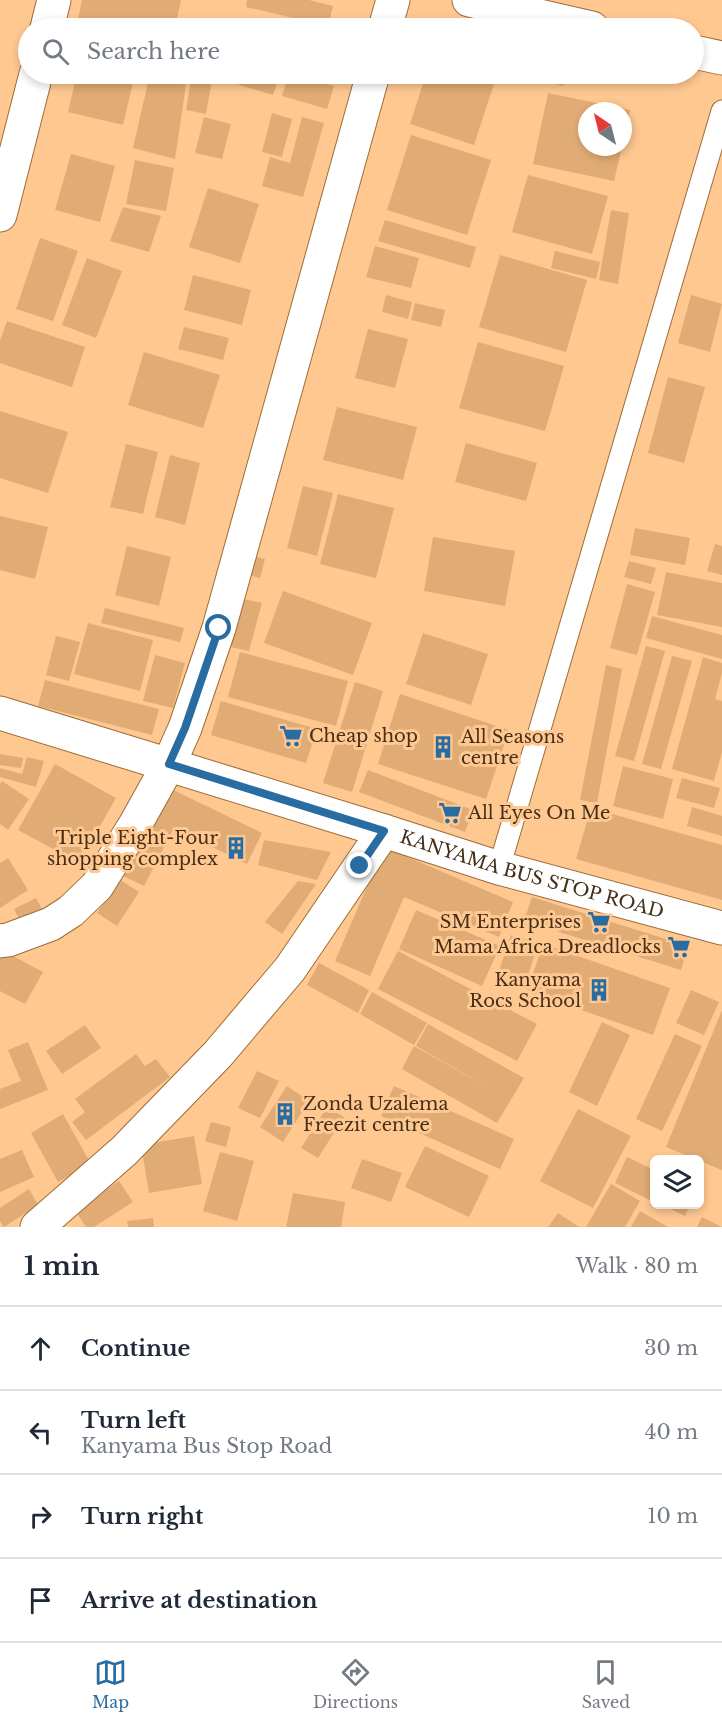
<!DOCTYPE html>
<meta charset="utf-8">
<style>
:root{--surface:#fff;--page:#f6f6f7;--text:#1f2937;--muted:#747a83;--line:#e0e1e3;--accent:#296ca2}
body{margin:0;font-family:"Libre Baskerville",serif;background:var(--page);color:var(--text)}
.controls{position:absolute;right:18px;bottom:18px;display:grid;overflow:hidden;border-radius:9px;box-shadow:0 3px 9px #0003}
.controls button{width:54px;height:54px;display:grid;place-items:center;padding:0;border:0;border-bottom:2px solid var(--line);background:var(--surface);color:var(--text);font:30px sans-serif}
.compass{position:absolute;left:578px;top:102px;width:54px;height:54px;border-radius:50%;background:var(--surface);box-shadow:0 3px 9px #0003;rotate:325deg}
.stop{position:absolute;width:18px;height:18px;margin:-14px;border:4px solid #296ca2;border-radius:50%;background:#fff}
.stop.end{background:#296ca2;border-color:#fff;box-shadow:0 2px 6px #0008}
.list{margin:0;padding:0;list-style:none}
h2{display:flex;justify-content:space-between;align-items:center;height:78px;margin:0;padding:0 24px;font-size:26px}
h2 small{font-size:20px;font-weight:400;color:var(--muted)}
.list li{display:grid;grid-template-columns:39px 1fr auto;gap:18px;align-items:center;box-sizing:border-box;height:84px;padding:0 24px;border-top:2px solid var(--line)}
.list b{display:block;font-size:22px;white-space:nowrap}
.list p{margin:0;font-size:20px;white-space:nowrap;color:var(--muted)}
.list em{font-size:20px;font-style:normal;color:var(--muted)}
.icon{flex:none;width:33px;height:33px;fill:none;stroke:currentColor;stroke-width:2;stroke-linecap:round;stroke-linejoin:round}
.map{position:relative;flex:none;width:722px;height:1227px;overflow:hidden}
.search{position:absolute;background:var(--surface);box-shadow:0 3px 9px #0003;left:18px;right:18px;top:18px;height:66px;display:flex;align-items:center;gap:15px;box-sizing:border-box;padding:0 21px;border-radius:33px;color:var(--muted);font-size:22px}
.sheet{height:414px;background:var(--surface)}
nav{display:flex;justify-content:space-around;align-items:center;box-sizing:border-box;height:84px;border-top:2px solid var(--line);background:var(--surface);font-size:16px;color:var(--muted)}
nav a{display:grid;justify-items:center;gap:3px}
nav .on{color:var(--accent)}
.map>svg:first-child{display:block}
</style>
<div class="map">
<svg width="722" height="1227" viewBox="0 0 722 1227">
<rect width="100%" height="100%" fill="#ffc891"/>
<g fill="#e0ab75">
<polygon points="82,0 181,0 175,28 76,28"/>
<polygon points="247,0 309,0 333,6 328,26 246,7"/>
<polygon points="77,74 135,74 123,125 68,112"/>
<polygon points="192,74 213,75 206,114 186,110"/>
<polygon points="228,74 280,74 273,95 226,81"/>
<polygon points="289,74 334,86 327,109 282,96"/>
<polygon points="426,74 481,74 496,78 474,145 410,124"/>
<polygon points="534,74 566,74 563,86 533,79"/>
<polygon points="149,78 186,85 175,159 133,148"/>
<polygon points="548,93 630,110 624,137 623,111 587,111 587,147 622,147 614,181 533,164"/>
<polygon points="272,113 292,119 282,157 262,152"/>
<polygon points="204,117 231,124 222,159 195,153"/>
<polygon points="302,117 324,123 303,197 262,186 270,157 290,163"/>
<polygon points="411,135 491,160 467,235 387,210"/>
<polygon points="71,154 115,166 100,222 55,210"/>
<polygon points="135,160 174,168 166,211 126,204"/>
<polygon points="528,175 608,196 592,254 512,232"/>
<polygon points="208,188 259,204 240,263 189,247"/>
<polygon points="123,207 161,216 149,252 110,241"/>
<polygon points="611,210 629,213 618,284 599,280"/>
<polygon points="385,220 476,247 470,268 378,241"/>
<polygon points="40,238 78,251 53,321 16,309"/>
<polygon points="375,246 419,258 411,288 366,277"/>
<polygon points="555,251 600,262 596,279 551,268"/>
<polygon points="500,255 587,280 566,352 479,327"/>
<polygon points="87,258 122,271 96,338 62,325"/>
<polygon points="193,275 251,290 242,325 184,310"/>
<polygon points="386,295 412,302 408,319 382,312"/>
<polygon points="691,295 722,304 710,352 678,343"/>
<polygon points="415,303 445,310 441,327 411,320"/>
<polygon points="7,321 85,347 72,387 0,363 0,341"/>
<polygon points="184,327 229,338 223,360 178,349"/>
<polygon points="368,329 408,339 395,388 355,378"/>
<polygon points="478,342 564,366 545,431 459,408"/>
<polygon points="144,352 220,375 203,428 128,405"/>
<polygon points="668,377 705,387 684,463 648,453"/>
<polygon points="337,407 417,427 403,480 323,460"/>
<polygon points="0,411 68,432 48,493 0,478"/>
<polygon points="466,443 537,463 526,501 455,482"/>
<polygon points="126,444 158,452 143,514 110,507"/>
<polygon points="170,455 200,463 185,525 155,517"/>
<polygon points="303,486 333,493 317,556 287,548"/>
<polygon points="338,494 394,508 376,578 320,564"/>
<polygon points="0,516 48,527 35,579 0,570"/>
<polygon points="635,528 690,538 685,565 630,555"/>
<polygon points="433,537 515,551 505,606 424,591"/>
<polygon points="715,544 722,546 722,575 707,571"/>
<polygon points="127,546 171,557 159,606 115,595"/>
<polygon points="249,555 265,559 260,578 244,574"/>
<polygon points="629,561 656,568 651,584 624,577"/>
<polygon points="666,572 722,583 722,627 657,615"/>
<polygon points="627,584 655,592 637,655 610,648"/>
<polygon points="283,591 372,623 353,675 264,643"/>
<polygon points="238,598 262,603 249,651 226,646"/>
<polygon points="105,608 184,628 180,642 101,623"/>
<polygon points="652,616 722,635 722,659 646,638"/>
<polygon points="88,623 153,640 140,691 74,674"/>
<polygon points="423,633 488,654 471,705 406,684"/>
<polygon points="56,636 80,642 69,681 46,675"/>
<polygon points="646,646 665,651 634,761 615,756"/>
<polygon points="240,652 348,681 336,726 228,697"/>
<polygon points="155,655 185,663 173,708 143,701"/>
<polygon points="672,656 692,661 661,769 642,764"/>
<polygon points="703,657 722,663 722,673 715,699 722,701 722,752 714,781 672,769"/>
<polygon points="606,665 622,669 597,803 580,800"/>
<polygon points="45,680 159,709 152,735 38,706"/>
<polygon points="355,682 383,691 352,792 323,783"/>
<polygon points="400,694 509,730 486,799 378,764"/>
<polygon points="221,701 317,729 306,763 211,735"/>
<polygon points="0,754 23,758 21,768 0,765"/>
<polygon points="27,757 44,761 36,787 0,777 0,768 22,774"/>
<polygon points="55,764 116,798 79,863 18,830"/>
<polygon points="623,766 673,779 663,819 613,806"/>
<polygon points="368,770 473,810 465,832 359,792"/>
<polygon points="682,778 720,788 714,808 676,798"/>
<polygon points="2,781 29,799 8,830 0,824 0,784"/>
<polygon points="161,784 262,833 247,864 174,828 144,886 117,873"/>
<polygon points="692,807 722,816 722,836 687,826"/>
<polygon points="591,808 722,845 722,900 576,859"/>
<polygon points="264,840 331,852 317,880 258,865"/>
<polygon points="384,847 513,902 499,937 404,897 370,976 335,961"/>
<polygon points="8,858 28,890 0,908 0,863"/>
<polygon points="119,879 139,892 117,926 97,913"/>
<polygon points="298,881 316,884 282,934 265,922"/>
<polygon points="532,897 688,946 681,970 524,921"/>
<polygon points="36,898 45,914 22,925 14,909"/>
<polygon points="416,910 500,946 482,986 399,949"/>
<polygon points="511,935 538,944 526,982 498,974"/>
<polygon points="543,944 670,988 653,1035 527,991"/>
<polygon points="0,949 43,972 25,1004 0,991"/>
<polygon points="398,951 537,1024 517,1061 378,989"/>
<polygon points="319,963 369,990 358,1013 307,985"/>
<polygon points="691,990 719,1002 704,1035 676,1023"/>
<polygon points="372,992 427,1023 414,1045 360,1014"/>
<polygon points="722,1010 722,1170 666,1147"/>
<polygon points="602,1022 630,1035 597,1106 569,1092"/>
<polygon points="428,1024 524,1078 497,1123 402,1069 414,1046 495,1091 416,1046"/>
<polygon points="85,1025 101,1048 62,1074 46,1051"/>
<polygon points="675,1034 702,1046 662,1131 636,1119"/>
<polygon points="28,1042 48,1090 0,1109 0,1089 21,1081 8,1050"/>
<polygon points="136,1054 145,1066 156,1059 170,1077 86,1140 72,1122 85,1112 75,1099"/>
<polygon points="257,1071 279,1081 260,1118 238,1108"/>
<polygon points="287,1086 309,1101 283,1142 260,1127"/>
<polygon points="394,1086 514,1139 500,1169 381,1116"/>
<polygon points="327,1107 344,1117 318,1158 301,1148"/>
<polygon points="578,1109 631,1136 593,1208 540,1181"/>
<polygon points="63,1114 91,1164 58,1182 31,1133"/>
<polygon points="211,1122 231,1127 226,1147 205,1141"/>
<polygon points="194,1136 202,1184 149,1193 141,1145"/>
<polygon points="425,1146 489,1176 469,1217 405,1187"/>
<polygon points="22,1150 34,1177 0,1192 0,1159"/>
<polygon points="220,1152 254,1161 237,1221 203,1211"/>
<polygon points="627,1157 654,1170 654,1202 615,1183"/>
<polygon points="362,1159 402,1173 391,1202 351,1188"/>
<polygon points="119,1181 133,1202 94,1227 86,1227 75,1210"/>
<polygon points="611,1184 640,1201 625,1227 586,1227"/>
<polygon points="29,1189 38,1205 4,1227 0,1221 0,1208"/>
<polygon points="293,1193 345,1202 341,1227 286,1227"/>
<polygon points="660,1204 690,1204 685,1216"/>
<polygon points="640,1211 668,1227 631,1227"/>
<polygon points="558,1213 579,1227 548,1227"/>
<polygon points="702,1217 722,1227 697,1227"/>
<polygon points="153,1218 154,1227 128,1227 127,1221"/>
</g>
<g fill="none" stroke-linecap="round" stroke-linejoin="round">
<g stroke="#9d6c36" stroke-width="23">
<polyline id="service" points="499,868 722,111"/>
</g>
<g stroke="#9d6c36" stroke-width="35">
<g id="minor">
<polyline points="469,0 592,28"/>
<polyline points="47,28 54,0"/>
<polyline points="385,28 393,0"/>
<polyline points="694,52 722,58"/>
<polyline points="0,215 36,74"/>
<path id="s1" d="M0,713L384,831L499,868L722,928"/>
<polyline points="0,941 8,940 51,924 71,911 97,886 135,825 169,764 185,728 219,628 373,74"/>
<polyline points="37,1227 124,1151 218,1054 290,969 384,831"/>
</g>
</g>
<use href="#service" stroke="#fff" stroke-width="21"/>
<use href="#minor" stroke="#fff" stroke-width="33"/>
</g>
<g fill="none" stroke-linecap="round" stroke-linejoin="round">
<polyline stroke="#296ca2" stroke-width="8" points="219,628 185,728 169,764 384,831 360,866"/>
</g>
<defs>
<g id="supermarket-bare" transform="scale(1.8)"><path d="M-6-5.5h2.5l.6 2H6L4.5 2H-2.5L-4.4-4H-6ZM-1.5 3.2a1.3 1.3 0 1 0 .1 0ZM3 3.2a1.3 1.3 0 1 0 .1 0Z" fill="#296ca2" stroke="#ffc891" stroke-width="2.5" paint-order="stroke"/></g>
<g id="building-bare" transform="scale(1.8)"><path d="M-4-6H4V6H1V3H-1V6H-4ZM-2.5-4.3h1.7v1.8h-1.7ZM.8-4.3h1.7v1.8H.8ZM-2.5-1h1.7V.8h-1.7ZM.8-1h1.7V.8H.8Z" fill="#296ca2" stroke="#ffc891" stroke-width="2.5" paint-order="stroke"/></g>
</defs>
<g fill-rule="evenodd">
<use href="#supermarket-bare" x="291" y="736"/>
<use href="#building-bare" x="443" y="747"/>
<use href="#supermarket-bare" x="450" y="813"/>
<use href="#building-bare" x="236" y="848"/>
<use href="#supermarket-bare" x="599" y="922"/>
<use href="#supermarket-bare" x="679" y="947"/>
<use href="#building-bare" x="599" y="990"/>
<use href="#building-bare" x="285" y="1114"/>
</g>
<g text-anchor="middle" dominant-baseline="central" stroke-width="6" stroke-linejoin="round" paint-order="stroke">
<g font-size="18" fill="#452f19" stroke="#ffc891" text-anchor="start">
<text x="309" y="736">Cheap shop</text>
<text x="461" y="737">All Seasons<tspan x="461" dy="21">centre</tspan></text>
<text x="468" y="813">All Eyes On Me</text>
<text x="218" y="838" text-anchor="end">Triple Eight-Four<tspan x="218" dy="21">shopping complex</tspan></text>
<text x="581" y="922" text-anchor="end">SM Enterprises</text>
<text x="661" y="947" text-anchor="end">Mama Africa Dreadlocks</text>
<text x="581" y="980" text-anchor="end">Kanyama<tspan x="581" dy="21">Rocs School</tspan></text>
<text x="303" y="1104">Zonda Uzalema<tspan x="303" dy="21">Freezit centre</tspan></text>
</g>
<g font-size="18" fill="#452f19" stroke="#ffc891">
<text stroke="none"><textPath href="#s1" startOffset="556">KANYAMA BUS STOP ROAD</textPath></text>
</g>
</g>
</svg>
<div class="controls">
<button><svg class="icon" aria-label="layers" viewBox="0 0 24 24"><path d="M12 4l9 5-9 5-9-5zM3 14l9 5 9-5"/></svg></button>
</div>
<svg class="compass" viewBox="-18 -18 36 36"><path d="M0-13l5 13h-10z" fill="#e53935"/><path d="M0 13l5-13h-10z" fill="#747a83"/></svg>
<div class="stop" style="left:219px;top:628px"></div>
<div class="stop end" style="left:360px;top:866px"></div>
<div class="search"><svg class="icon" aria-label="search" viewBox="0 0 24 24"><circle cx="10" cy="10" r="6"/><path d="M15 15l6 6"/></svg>Search here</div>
</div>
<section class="sheet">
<h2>1 min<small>Walk · 80 m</small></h2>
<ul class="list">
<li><svg class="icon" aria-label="ahead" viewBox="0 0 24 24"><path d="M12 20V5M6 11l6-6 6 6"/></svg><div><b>Continue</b></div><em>30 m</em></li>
<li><svg class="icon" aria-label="left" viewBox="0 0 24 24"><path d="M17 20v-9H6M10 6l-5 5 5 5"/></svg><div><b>Turn left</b><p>Kanyama Bus Stop Road</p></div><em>40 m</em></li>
<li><svg class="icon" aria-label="right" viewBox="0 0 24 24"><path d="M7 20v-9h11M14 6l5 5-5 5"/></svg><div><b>Turn right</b></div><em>10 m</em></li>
<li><svg class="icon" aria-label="arrive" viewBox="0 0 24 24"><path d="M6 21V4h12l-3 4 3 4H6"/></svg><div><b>Arrive at destination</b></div></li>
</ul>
</section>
<nav>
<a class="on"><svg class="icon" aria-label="map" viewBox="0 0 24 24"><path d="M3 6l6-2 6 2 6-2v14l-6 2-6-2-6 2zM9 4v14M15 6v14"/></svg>Map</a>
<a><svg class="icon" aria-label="directions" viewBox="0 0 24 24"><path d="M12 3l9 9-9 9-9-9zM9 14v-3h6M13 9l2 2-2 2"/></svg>Directions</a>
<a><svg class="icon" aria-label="saved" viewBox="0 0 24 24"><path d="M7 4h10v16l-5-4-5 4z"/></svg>Saved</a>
</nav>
